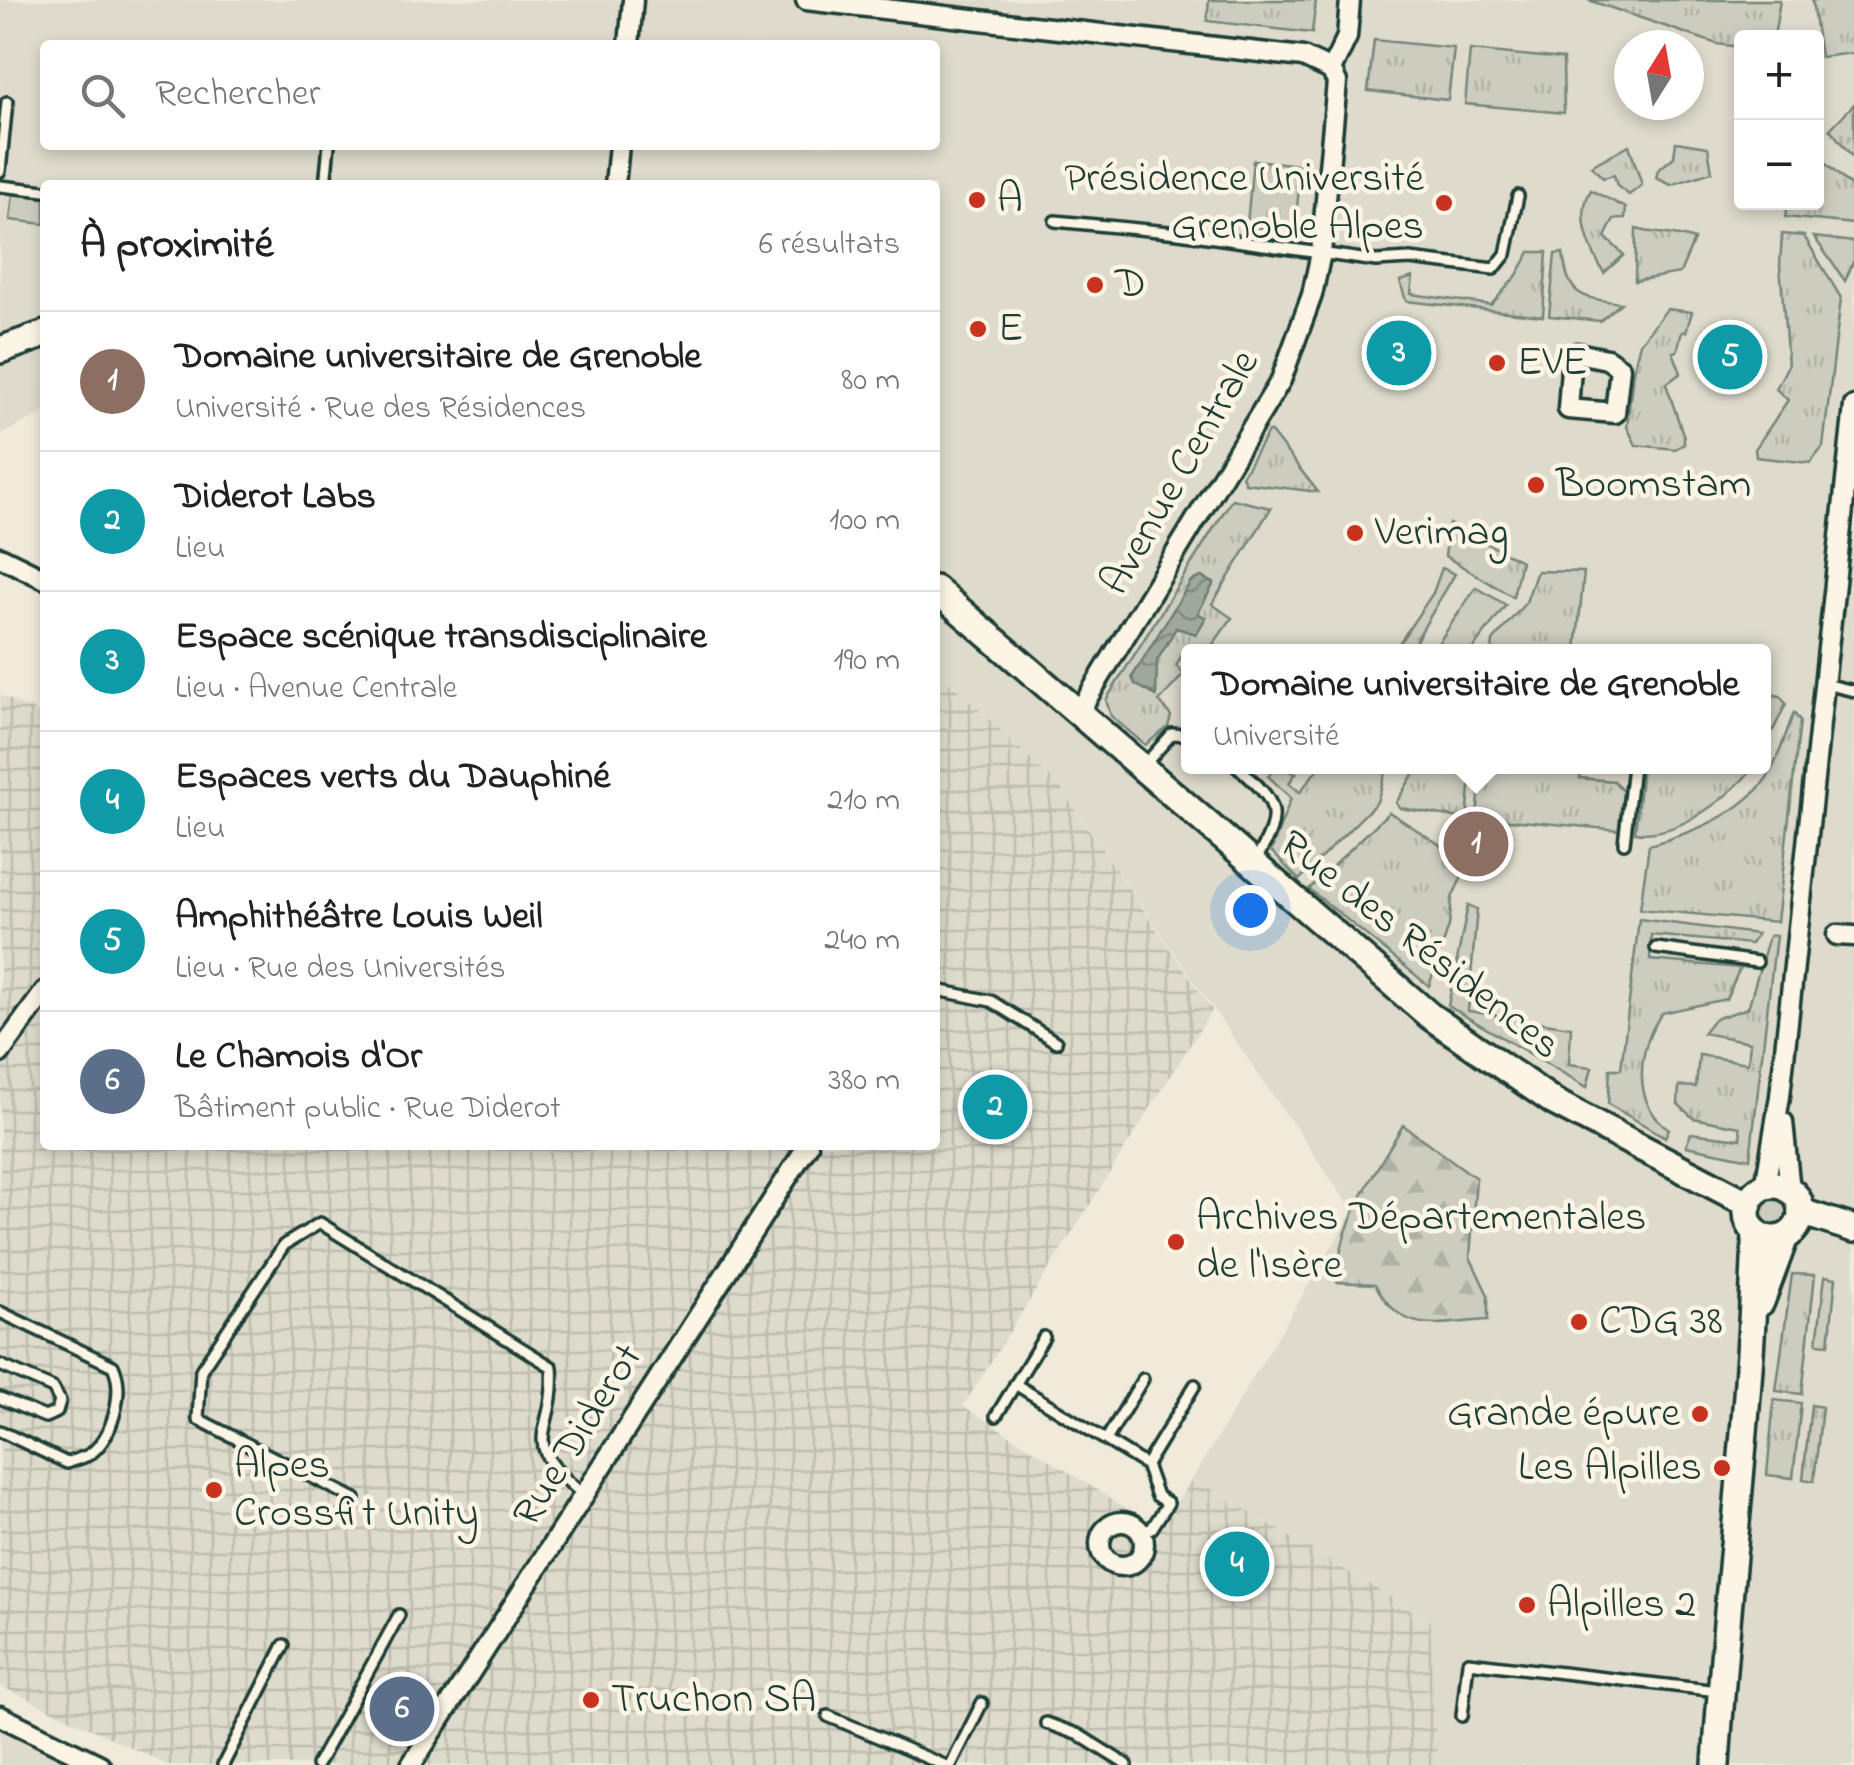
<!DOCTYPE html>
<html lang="fr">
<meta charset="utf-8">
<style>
:root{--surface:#fff;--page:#f2f2f2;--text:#222;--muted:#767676;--line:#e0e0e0;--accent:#1a73e8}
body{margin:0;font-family:"Indie Flower",sans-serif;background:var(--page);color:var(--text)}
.controls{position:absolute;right:30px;top:30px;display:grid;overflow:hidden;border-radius:10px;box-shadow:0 5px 15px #0003}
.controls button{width:90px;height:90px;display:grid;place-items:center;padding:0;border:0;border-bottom:2px solid var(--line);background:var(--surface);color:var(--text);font:50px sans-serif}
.compass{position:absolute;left:1614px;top:30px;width:90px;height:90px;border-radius:50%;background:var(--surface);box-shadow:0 5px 15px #0003;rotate:11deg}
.you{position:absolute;left:1250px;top:910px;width:35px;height:35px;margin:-25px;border:8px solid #fff;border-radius:50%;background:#1a73e8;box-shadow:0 0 0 15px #1a73e833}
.badge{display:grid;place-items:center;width:65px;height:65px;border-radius:50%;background:var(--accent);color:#fff;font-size:32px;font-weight:700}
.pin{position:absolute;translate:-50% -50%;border:5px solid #fff;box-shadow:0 2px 10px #0006}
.popup{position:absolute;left:1181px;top:644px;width:590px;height:130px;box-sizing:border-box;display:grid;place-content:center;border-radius:10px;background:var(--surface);filter:drop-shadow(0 2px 8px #0005);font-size:32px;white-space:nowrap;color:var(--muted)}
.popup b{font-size:38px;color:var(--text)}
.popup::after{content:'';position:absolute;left:50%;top:100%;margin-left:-20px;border:20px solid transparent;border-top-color:var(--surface)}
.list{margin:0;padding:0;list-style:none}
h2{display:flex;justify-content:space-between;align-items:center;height:130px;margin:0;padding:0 40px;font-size:42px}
h2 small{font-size:32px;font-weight:400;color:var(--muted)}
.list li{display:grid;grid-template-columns:65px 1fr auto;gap:30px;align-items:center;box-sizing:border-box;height:140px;padding:0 40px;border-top:2px solid var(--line)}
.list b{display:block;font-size:38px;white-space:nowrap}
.list p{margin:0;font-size:32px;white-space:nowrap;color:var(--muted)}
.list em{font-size:32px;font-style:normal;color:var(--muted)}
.icon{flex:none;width:55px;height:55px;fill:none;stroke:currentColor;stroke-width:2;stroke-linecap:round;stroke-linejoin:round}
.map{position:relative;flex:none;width:1854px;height:1765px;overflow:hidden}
.search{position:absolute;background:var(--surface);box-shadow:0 5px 15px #0003;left:40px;top:40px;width:900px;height:110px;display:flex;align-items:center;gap:25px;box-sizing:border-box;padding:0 35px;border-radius:10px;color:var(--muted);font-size:38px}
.panel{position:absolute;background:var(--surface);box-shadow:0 5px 15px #0003;left:40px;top:180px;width:900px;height:970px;border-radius:10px}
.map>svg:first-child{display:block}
</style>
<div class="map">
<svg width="1854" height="1765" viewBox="0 0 1854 1765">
<defs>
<pattern id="industrial-grid" width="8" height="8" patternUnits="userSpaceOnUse" patternTransform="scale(2.5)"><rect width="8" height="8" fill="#dedbcc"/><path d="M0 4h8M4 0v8" fill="none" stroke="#bebdb0"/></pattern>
<pattern id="grass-tufts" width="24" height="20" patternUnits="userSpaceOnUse" patternTransform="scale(2.5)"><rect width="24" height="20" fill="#cccdbf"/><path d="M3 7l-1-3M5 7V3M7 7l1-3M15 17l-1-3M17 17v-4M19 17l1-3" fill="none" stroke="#afb1a5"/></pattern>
<pattern id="forest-firs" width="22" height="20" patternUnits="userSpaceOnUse" patternTransform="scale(2.5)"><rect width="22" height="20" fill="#cccdbf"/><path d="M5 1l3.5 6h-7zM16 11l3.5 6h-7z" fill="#afb1a5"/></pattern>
<pattern id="water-waves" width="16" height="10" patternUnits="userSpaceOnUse" patternTransform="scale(2.5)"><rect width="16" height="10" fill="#9fa89a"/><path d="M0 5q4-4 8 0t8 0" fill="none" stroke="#818a7e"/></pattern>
</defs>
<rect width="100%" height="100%" fill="#efeada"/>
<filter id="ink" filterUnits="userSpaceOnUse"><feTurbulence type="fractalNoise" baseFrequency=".01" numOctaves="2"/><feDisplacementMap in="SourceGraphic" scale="20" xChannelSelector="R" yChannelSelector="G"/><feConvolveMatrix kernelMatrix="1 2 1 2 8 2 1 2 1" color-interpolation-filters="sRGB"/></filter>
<g filter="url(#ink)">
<g fill="#dedbcc" fill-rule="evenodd">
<path d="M0,0H1854V1765H1437L1429,1620L1193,1478L1353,1211L1059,786L935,668V185H45V412L0,435ZM1742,38H1816V202H1742ZM45,45H935V145H45ZM1629,45H1689V105H1629ZM1188,652H1764V766H1188Z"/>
<polygon points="0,1726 78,1765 0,1765"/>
</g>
<polygon fill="url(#industrial-grid)" points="935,668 1059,786 1212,1010 963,1406 1158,1528 1193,1478 1430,1621 1437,1765 168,1765 0,1686 0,695 45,716 45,1145 935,1145"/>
<g fill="url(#grass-tufts)" stroke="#76857a" stroke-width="2.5">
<polygon points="1209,0 1316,0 1312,33 1207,21"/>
<polygon points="1588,0 1780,0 1774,37 1742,38 1741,47 1717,44"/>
<polygon points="1812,0 1854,0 1854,53 1820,57"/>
<polygon points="1374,40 1454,48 1448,100 1368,91"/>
<polygon points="1470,50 1563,59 1564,113 1465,104"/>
<polygon points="1854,104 1854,159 1830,129"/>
<polygon points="1676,142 1708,147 1712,172 1671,185 1656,178 1658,170 1674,157"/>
<polygon points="1629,145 1642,185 1629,195 1617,186 1614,175 1603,178 1591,166"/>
<polygon points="1817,156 1854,189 1854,224 1785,217 1788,203 1816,202"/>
<polygon points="1253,160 1301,165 1294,241 1277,243 1278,230 1257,227 1255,240 1246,234"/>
<path d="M1591,190L1626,208L1625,218L1614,219L1605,237L1624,255L1604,273C1590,249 1575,216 1591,190Z"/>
<path d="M1636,229C1658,235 1673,232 1694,240L1680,273L1635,281Z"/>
<polygon points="1782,234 1804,236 1841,298 1823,447 1810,463 1756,457 1755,449 1788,400 1776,389 1788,365 1780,265"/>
<polygon points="1814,237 1854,242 1854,260 1845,281"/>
<polygon points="1530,252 1547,252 1543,316 1406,301 1400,281 1413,277 1411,294 1491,305 1517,275"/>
<path d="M1563,253C1568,296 1580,298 1621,303L1600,321L1549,316L1555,254Z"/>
<polygon points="1667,309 1692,312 1686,332 1682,332 1677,351 1673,352 1681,373 1666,384 1684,437 1684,444 1675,449 1636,445 1627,427 1633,372 1640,343"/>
<polygon points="1268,432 1271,432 1318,492 1245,483 1242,476"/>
<polygon points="1232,499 1271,508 1212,604 1232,618 1208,651 1188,652 1188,655 1184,651 1176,666 1184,674 1159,701 1171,716 1168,727 1145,745 1111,716 1106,700"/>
<polygon points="1449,524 1521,561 1513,597 1445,556"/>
<polygon points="1442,568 1455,574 1411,649 1400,642 1433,593"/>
<polygon points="1537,571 1584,572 1576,651 1492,651 1493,641 1526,602"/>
<polygon points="1476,587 1506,605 1471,651 1433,651"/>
<polygon points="1764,693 1780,696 1786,704 1764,749"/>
<path d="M1794,713L1800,721L1777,922L1640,909L1649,845C1689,834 1740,815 1766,779C1779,761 1785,733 1794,713Z"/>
<polygon points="1418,766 1472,767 1467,819 1400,808 1396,803"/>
<polygon points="1275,767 1296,773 1289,783 1300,792 1319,767 1387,767 1377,802 1299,880 1271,851 1291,798 1268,776"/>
<polygon points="1482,767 1581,767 1580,778 1614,781 1624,793 1619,830 1477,817"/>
<path d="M1642,767L1741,769L1754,767C1728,798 1677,839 1635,832Z"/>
<polygon points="1389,812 1468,863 1452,898 1449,926 1429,986 1309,889"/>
<polygon points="1468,905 1477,909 1468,1011 1571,1027 1569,1064 1592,1067 1587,1087 1448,1006"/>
<path d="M1639,919L1757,934L1751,944L1651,935L1650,960L1740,968L1726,999L1662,1013C1638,1048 1630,1102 1669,1129L1665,1137L1608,1104L1610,1069H1621Z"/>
<polygon points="1776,935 1750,1159 1686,1146 1691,1133 1741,1139 1740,1127 1693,1118 1678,1104 1679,1086 1696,1087 1699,1055 1748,1063 1750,1042 1703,1033 1714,1019 1748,1008 1769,936"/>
<circle cx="1774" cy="1212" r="17"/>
<polygon points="1792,1274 1815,1275 1802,1394 1776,1391"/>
<polygon points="1825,1276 1836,1278 1829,1344 1817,1343"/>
<polygon points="1774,1400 1801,1403 1793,1478 1767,1475"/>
<polygon points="1811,1405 1822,1407 1814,1481 1803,1479"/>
</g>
<path fill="url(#forest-firs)" stroke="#76857a" stroke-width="2.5" d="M1403,1125L1476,1178L1470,1257L1488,1295V1320C1436,1323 1403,1337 1375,1284L1337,1282C1338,1223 1374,1175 1403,1125Z"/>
<polygon fill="#cccdbf" stroke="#76857a" stroke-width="2.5" points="13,194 45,198 45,224 10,220"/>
<polygon fill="url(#water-waves)" stroke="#6c7d71" stroke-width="2.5" points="1201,577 1214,583 1198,613 1206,618 1196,634 1176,628 1157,661 1156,696 1135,684 1132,677 1191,581"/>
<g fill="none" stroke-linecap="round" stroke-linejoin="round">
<g stroke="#1f3d34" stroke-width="16">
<g id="lane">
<polyline points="0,171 7,102"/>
<polyline points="325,185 329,145"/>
<polyline points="0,186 45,191"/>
<polyline points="1055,221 1179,233 1376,261 1410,259 1494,269 1506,254 1518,196"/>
<polyline points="1825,684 1854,691"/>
<polyline points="1145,764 1172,734 1188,735"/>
<path d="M1237,766C1278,803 1284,811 1256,860"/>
<polyline points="1624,843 1633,766"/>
<polyline points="1656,948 1757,962"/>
<polyline points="935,994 942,991 991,1001 1056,1042"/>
<path d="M0,1312L113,1366C125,1391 113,1437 90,1454C84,1458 73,1460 67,1463L0,1431"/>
<polyline points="0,1365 53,1388 60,1401 57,1412 45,1417 0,1398"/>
<polyline points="1015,1384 1146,1465 1157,1496 1168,1503 1152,1528 1142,1533"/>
<polyline points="996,1416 1044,1337"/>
<polyline points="1106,1440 1143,1379"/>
<polyline points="1146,1465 1195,1385"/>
<path d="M355,1499L198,1419L201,1370L284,1245L320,1223L552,1367C557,1437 513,1438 584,1495"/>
<polyline points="828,1716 944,1765"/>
<polyline points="1462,1716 1468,1662 1718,1691"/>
<polyline points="1046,1723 1079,1735 1127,1765"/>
<polyline points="223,1765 284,1645"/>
<polyline points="317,1765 399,1615"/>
<polyline points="951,1765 982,1703"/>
</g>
</g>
<g stroke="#1f3d34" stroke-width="25">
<g id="street">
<polyline points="806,0 1303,57 1331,70 1337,82 1321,253 1312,295 1281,380 1077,715"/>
<polyline points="629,45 633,0"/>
<polyline points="1331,70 1347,37 1350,0"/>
<polyline points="615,185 619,145"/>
<polygon points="1577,353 1607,359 1620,368 1615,413 1568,409 1572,355"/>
<polyline points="0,557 45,579"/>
<polyline points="1837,935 1854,936"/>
<polyline points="0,1053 45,991"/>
<polyline points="1783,1122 1790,1191"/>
<polyline points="1765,1187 1780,1096 1854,406"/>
<circle cx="1122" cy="1544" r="22"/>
<polyline points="0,1716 100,1765"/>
<polyline points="411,1765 808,1145"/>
</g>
</g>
<g stroke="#1f3d34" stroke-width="32">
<g id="secondary">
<polyline points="0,350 45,334"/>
<polyline points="935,589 1430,1016 1554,1102 1749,1204"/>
<circle cx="1774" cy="1212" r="27"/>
<polyline points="1801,1212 1854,1229"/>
<polyline points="1761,1302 1785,1237"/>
<path d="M1716,1765C1727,1587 1751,1410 1756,1232"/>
</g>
</g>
<use href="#lane" stroke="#fcf5e5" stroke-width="9"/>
<use href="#street" stroke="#fcf5e5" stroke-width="18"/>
<use href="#secondary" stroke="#fcf5e5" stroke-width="25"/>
</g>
</g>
<g fill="#c8321e" stroke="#fcf5e5" stroke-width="4">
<circle cx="977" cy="200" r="10"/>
<circle cx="1444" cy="203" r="10"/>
<circle cx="1095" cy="285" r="10"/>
<circle cx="978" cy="329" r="10"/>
<circle cx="1497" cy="363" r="10"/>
<circle cx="1536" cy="485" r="10"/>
<circle cx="1355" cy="533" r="10"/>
<circle cx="1176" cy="1242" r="10"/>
<circle cx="1579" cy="1322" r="10"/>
<circle cx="1700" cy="1414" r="10"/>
<circle cx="1722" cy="1468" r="10"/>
<circle cx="214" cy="1490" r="10"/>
<circle cx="1527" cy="1605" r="10"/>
<circle cx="591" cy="1700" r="10"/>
</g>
<g text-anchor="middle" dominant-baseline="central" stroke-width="9" stroke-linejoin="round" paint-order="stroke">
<g font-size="42" fill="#1f3d34" stroke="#fcf5e5" text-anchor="start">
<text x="1424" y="179" text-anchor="end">Présidence Université<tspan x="1424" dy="48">Grenoble Alpes</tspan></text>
<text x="997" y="200">A</text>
<text x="1115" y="285">D</text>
<text x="998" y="329">E</text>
<text x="1517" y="363">EVE</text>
<text x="1556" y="485">Boomstam</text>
<text x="1375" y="533">Verimag</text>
<text x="1196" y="1218">Archives Départementales<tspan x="1196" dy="48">de l'Isère</tspan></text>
<text x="1599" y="1322">CDG 38</text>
<text x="1680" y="1414" text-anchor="end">Grande épure</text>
<text x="234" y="1466">Alpes<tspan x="234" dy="48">Crossfit Unity</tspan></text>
<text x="1702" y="1468" text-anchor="end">Les Alpilles</text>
<text x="1547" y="1605">Alpilles 2</text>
<text x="611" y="1700">Truchon SA</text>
</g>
<g font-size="42" fill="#1f3d34" stroke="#fcf5e5">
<text transform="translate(1181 473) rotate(-60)">Avenue Centrale</text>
<text transform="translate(1419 946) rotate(38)">Rue des Résidences</text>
<text transform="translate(579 1436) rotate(-58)">Rue Diderot</text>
</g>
</g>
</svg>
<div class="controls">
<button>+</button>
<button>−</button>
</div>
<svg class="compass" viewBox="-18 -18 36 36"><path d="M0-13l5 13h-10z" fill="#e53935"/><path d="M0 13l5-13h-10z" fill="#767676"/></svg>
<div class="you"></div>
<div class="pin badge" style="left:1476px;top:844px;background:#8d6e63">1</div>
<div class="popup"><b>Domaine universitaire de Grenoble</b>Université</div>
<div class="pin badge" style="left:995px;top:1107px;background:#0f9aa8">2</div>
<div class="pin badge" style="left:1399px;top:353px;background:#0f9aa8">3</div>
<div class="pin badge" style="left:1237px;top:1564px;background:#0f9aa8">4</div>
<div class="pin badge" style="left:1730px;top:357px;background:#0f9aa8">5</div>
<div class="pin badge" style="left:402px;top:1709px;background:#5c6f8a">6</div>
<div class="search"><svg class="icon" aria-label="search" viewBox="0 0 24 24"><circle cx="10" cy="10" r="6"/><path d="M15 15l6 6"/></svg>Rechercher</div>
<section class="panel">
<h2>À proximité<small>6 résultats</small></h2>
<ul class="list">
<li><span class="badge" style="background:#8d6e63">1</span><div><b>Domaine universitaire de Grenoble</b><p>Université · Rue des Résidences</p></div><em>80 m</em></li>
<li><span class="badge" style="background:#0f9aa8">2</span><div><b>Diderot Labs</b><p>Lieu</p></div><em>100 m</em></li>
<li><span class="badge" style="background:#0f9aa8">3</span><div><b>Espace scénique transdisciplinaire</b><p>Lieu · Avenue Centrale</p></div><em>190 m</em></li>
<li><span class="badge" style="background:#0f9aa8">4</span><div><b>Espaces verts du Dauphiné</b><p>Lieu</p></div><em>210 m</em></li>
<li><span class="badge" style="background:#0f9aa8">5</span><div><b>Amphithéâtre Louis Weil</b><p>Lieu · Rue des Universités</p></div><em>240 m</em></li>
<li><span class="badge" style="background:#5c6f8a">6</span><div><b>Le Chamois d'Or</b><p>Bâtiment public · Rue Diderot</p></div><em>380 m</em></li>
</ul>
</section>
</div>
